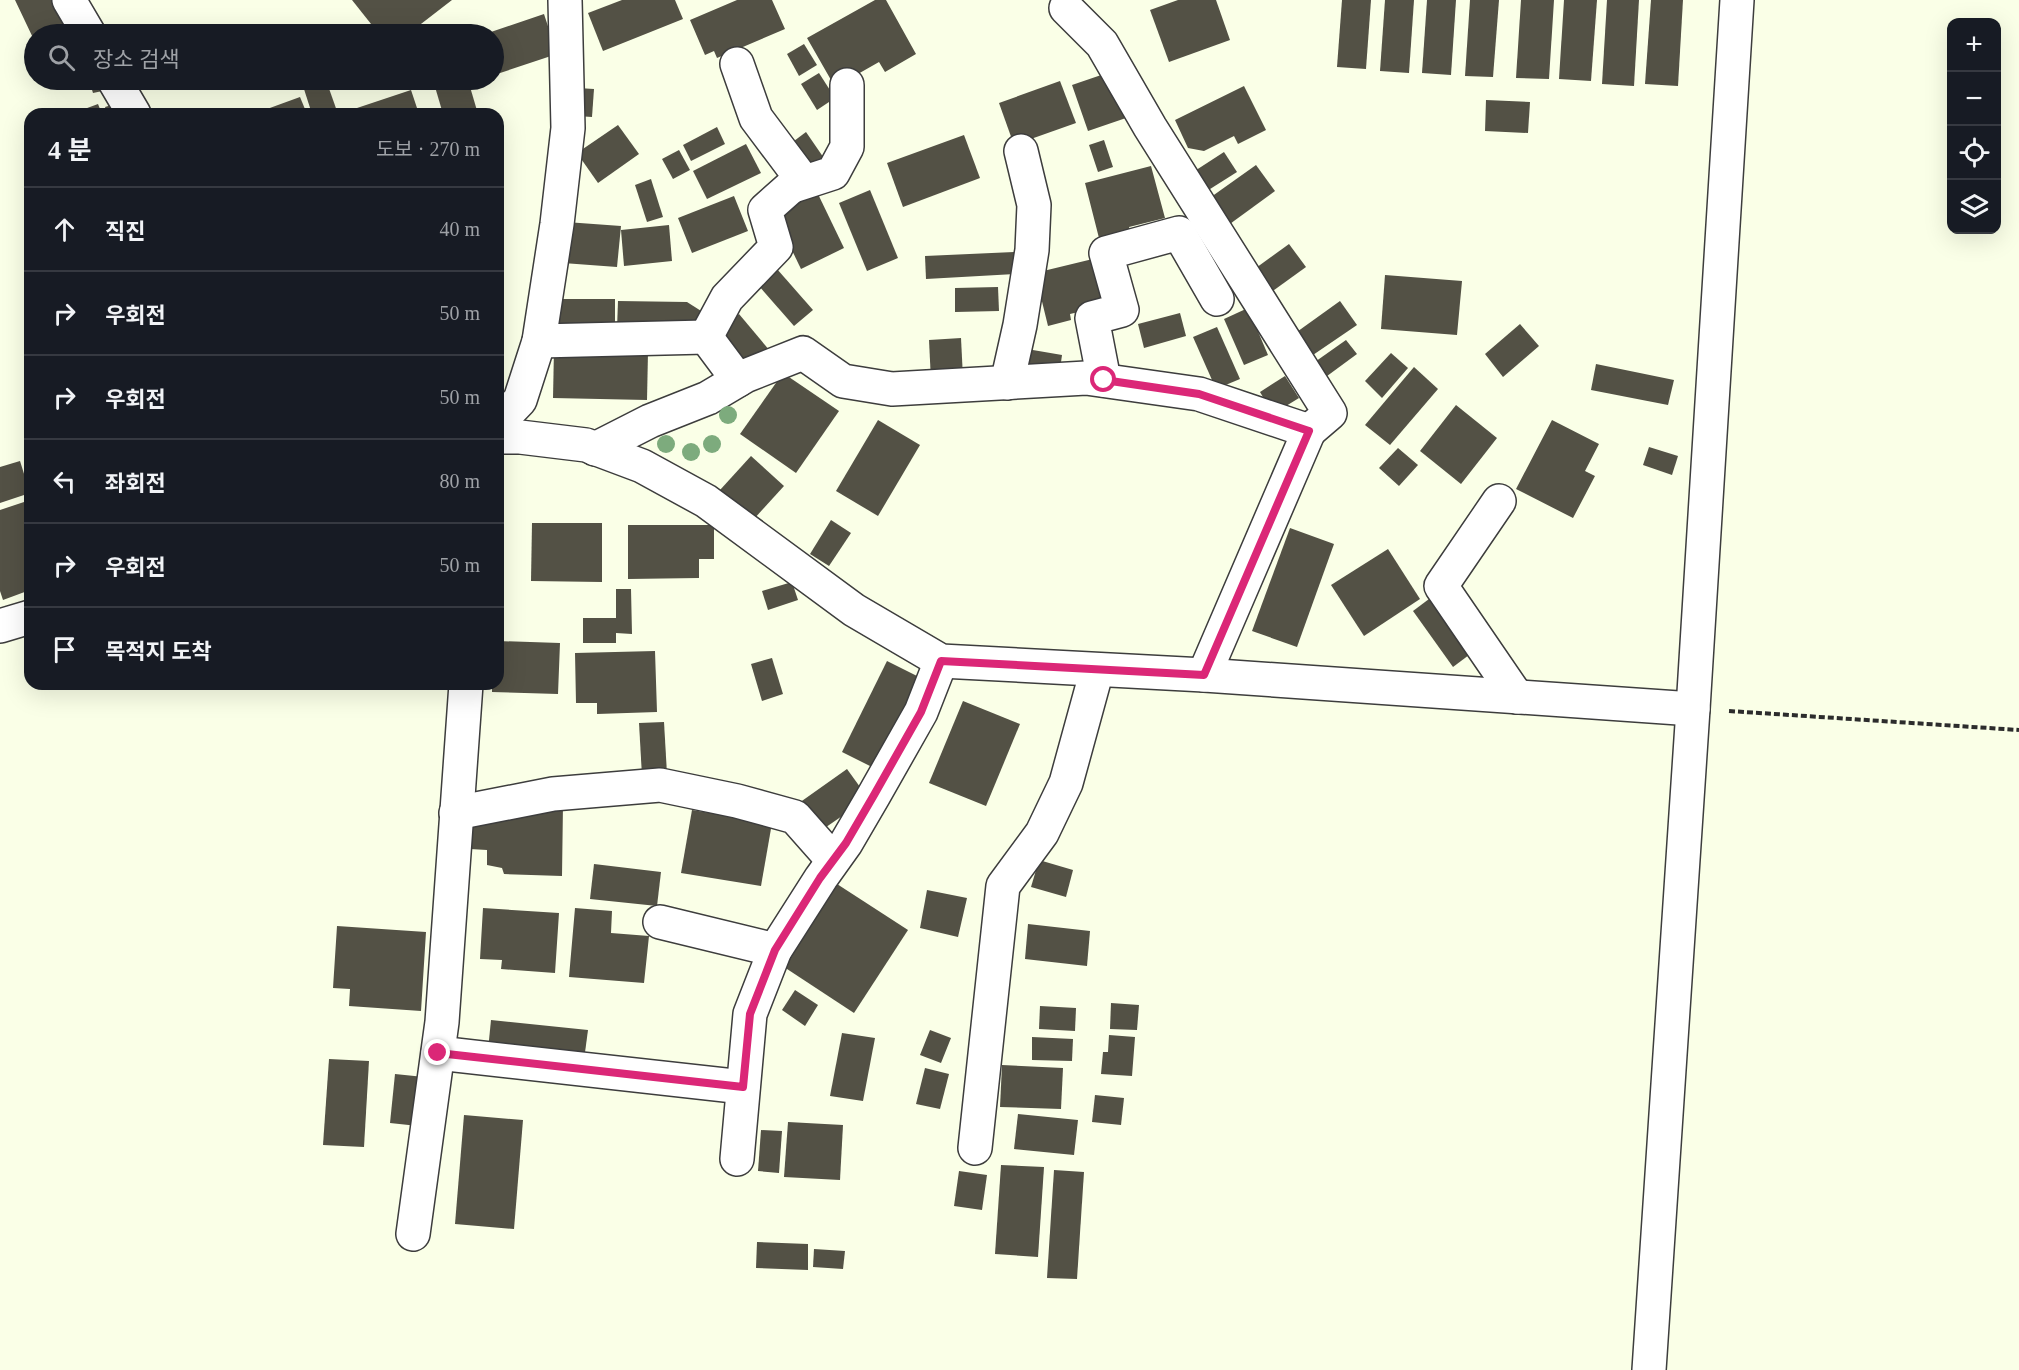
<!DOCTYPE html>
<html lang="ko">
<meta charset="utf-8">
<style>
:root{--surface:#171b24;--page:#242831;--text:#f1f3f6;--muted:#9ea1a6;--line:#363941}
body{margin:0;font-family:"Times New Roman","Noto Sans KR",serif;background:var(--page);color:var(--text)}
.controls{position:absolute;right:18px;top:18px;display:grid;overflow:hidden;border-radius:12px;box-shadow:0 6px 24px #0002}
.controls button{width:54px;height:54px;display:grid;place-items:center;padding:0;border:0;border-bottom:2px solid var(--line);background:var(--surface);color:var(--text);font:30px sans-serif}
.stop{position:absolute;width:18px;height:18px;margin:-14px;border:4px solid #db2777;border-radius:50%;background:#fff}
.stop.end{background:#db2777;border-color:#fff;box-shadow:0 2px 6px #0008}
.list{margin:0;padding:0;list-style:none}
h2{display:flex;justify-content:space-between;align-items:center;height:78px;margin:0;padding:0 24px;font-size:26px}
h2 small{font-size:20px;font-weight:400;color:var(--muted)}
.list li{display:grid;grid-template-columns:39px 1fr auto;gap:18px;align-items:center;box-sizing:border-box;height:84px;padding:0 24px;border-top:2px solid var(--line)}
.list b{display:block;font-size:22px;white-space:nowrap}
.list em{font-size:20px;font-style:normal;color:var(--muted)}
.icon{flex:none;width:33px;height:33px;fill:none;stroke:currentColor;stroke-width:2;stroke-linecap:round;stroke-linejoin:round}
.map{position:relative;flex:none;width:2019px;height:1370px;overflow:hidden}
.search{position:absolute;background:var(--surface);box-shadow:0 6px 24px #0002;left:24px;top:24px;width:480px;height:66px;display:flex;align-items:center;gap:15px;box-sizing:border-box;padding:0 21px;border-radius:33px;color:var(--muted);font-size:22px}
.panel{position:absolute;background:var(--surface);box-shadow:0 6px 24px #0002;left:24px;top:108px;width:480px;height:582px;border-radius:18px}
.map>svg:first-child{display:block}
</style>
<div class="map">
<svg width="2019" height="1370" viewBox="0 0 2019 1370">
<rect width="100%" height="100%" fill="#faffe7"/>
<g fill="#535145">
<polygon points="15,0 54,0 72,34 34,34 34,40"/>
<polygon points="352,0 452,0 408,34 379,34"/>
<polygon points="622,0 675,0 683,19 603,51 588,13"/>
<polygon points="737,0 772,0 785,29 717,58 714,51 705,55 690,20"/>
<polygon points="875,0 886,0 916,54 885,72 879,62 835,87 807,38"/>
<polygon points="1178,0 1216,0 1230,40 1169,62 1150,10"/>
<polygon points="1342,0 1371,0 1366,69 1337,67"/>
<polygon points="1385,0 1414,0 1409,73 1380,71"/>
<polygon points="1427,0 1456,0 1451,75 1422,73"/>
<polygon points="1470,0 1499,0 1493,77 1465,76"/>
<polygon points="1521,0 1554,0 1549,79 1516,78"/>
<polygon points="1564,0 1597,0 1591,81 1559,79"/>
<polygon points="1607,0 1639,0 1634,86 1602,84"/>
<polygon points="1651,0 1683,0 1678,86 1645,84"/>
<polygon points="544,14 557,54 494,75 494,34 485,34"/>
<polygon points="804,44 817,65 799,76 787,54"/>
<polygon points="1110,72 1126,118 1088,131 1072,85"/>
<polygon points="819,73 835,98 817,110 801,84"/>
<polygon points="89,80 104,80 107,90 93,93"/>
<polygon points="321,80 326,80 338,114 312,114 303,86"/>
<polygon points="433,80 468,80 478,114 443,114"/>
<polygon points="1060,81 1076,123 1014,145 999,103"/>
<polygon points="1244,86 1266,130 1238,144 1234,136 1204,151 1188,148 1175,120"/>
<polygon points="578,88 594,89 592,117 577,116"/>
<polygon points="411,90 419,114 349,114 348,111"/>
<polygon points="300,97 307,114 253,114"/>
<polygon points="1486,100 1530,102 1528,133 1485,131"/>
<polygon points="121,102 125,114 107,114 105,107"/>
<polygon points="98,104 102,114 71,114"/>
<polygon points="618,125 639,154 598,183 577,153"/>
<polygon points="717,127 725,144 691,161 683,145"/>
<polygon points="806,132 828,164 808,178 786,147"/>
<polygon points="964,135 980,178 903,207 887,163"/>
<polygon points="1104,140 1113,167 1098,172 1089,145"/>
<polygon points="746,144 761,173 707,199 693,171"/>
<polygon points="679,150 690,170 673,179 662,159"/>
<polygon points="1224,152 1237,172 1199,196 1187,176"/>
<polygon points="1256,165 1275,191 1223,229 1204,202"/>
<polygon points="1151,166 1165,218 1129,227 1131,234 1100,242 1085,183"/>
<polygon points="651,179 663,217 647,222 635,185"/>
<polygon points="870,190 898,258 867,271 839,203"/>
<polygon points="817,192 844,248 801,269 774,213"/>
<polygon points="734,196 748,231 692,253 678,218"/>
<polygon points="566,222 621,226 617,267 563,263"/>
<polygon points="669,225 672,261 624,266 621,230"/>
<polygon points="1289,244 1306,267 1266,296 1249,273"/>
<polygon points="1014,252 1015,274 926,279 925,256"/>
<polygon points="1101,257 1113,304 1070,314 1071,320 1048,326 1035,273"/>
<polygon points="777,269 813,310 794,326 759,286"/>
<polygon points="1385,275 1462,281 1457,335 1381,329"/>
<polygon points="998,287 999,311 955,312 955,288"/>
<rect x="558" y="299" width="57" height="28"/>
<polygon points="618,301 687,302 709,316 687,330 617,329"/>
<polygon points="1340,301 1357,325 1310,357 1294,334"/>
<polygon points="1248,308 1268,355 1244,365 1224,319"/>
<polygon points="1180,313 1186,336 1144,348 1138,324"/>
<polygon points="739,314 770,351 749,369 718,331"/>
<polygon points="1520,324 1539,346 1503,377 1485,354"/>
<polygon points="1217,327 1240,379 1216,389 1193,337"/>
<polygon points="961,338 963,378 931,381 929,340"/>
<polygon points="1346,340 1357,354 1323,379 1312,364"/>
<polygon points="554,349 648,352 647,400 553,398"/>
<polygon points="1027,349 1062,355 1059,377 1024,372"/>
<polygon points="1391,353 1408,368 1382,398 1365,381"/>
<polygon points="1596,364 1674,380 1668,405 1591,390"/>
<polygon points="1414,367 1438,389 1390,445 1365,425"/>
<polygon points="783,373 839,411 796,473 740,434"/>
<polygon points="1285,376 1299,398 1273,414 1260,392"/>
<polygon points="1456,405 1497,438 1461,484 1420,451"/>
<polygon points="878,420 920,445 878,516 836,491"/>
<polygon points="1552,420 1599,444 1585,471 1595,476 1573,518 1516,489"/>
<polygon points="1649,447 1678,456 1672,475 1643,465"/>
<polygon points="1398,448 1418,465 1399,486 1379,468"/>
<polygon points="751,456 784,486 753,520 720,490"/>
<polygon points="20,461 30,493 0,503 0,467"/>
<polygon points="30,500 30,590 3,600 0,591 0,510"/>
<polygon points="831,520 851,533 829,566 810,554"/>
<polygon points="532,523 602,523 602,582 531,581"/>
<polygon points="628,525 714,525 714,559 699,559 699,578 628,579"/>
<polygon points="1290,528 1334,544 1297,647 1252,631"/>
<polygon points="1388,549 1420,599 1364,636 1331,585"/>
<polygon points="792,582 798,600 768,610 762,591"/>
<polygon points="616,589 631,589 632,634 616,633 616,643 583,643 583,618 616,618"/>
<polygon points="1429,599 1469,655 1453,667 1413,611"/>
<polygon points="498,641 560,643 558,694 492,692 492,684 498,684"/>
<polygon points="655,651 657,712 597,714 597,703 576,703 575,653"/>
<polygon points="772,658 783,694 762,701 751,664"/>
<polygon points="887,661 925,680 880,771 842,752"/>
<polygon points="963,701 1020,724 986,806 929,783"/>
<polygon points="664,722 667,774 642,776 639,723"/>
<polygon points="847,769 868,798 819,832 799,803"/>
<polygon points="563,804 562,876 504,874 502,868 487,865 487,850 470,849 469,825"/>
<polygon points="692,810 772,823 761,886 681,873"/>
<polygon points="1039,860 1073,870 1066,897 1031,887"/>
<polygon points="594,864 661,872 657,906 590,899"/>
<polygon points="837,884 908,930 854,1013 784,967"/>
<polygon points="927,890 967,898 958,937 920,928"/>
<polygon points="483,908 559,913 555,973 501,969 502,960 480,959"/>
<polygon points="575,908 612,911 611,933 649,936 644,983 569,977"/>
<polygon points="1028,924 1090,931 1087,966 1025,959"/>
<polygon points="337,926 426,932 421,1011 349,1006 350,989 333,988"/>
<polygon points="795,990 818,1005 805,1026 782,1010"/>
<polygon points="1111,1003 1139,1005 1137,1030 1110,1029"/>
<polygon points="1040,1006 1076,1008 1075,1031 1039,1029"/>
<polygon points="491,1020 588,1030 584,1060 488,1050"/>
<polygon points="930,1030 951,1038 941,1063 920,1055"/>
<polygon points="842,1033 875,1038 863,1101 830,1096"/>
<polygon points="1109,1035 1135,1037 1132,1076 1101,1074 1103,1052 1108,1052"/>
<polygon points="1032,1037 1073,1039 1072,1061 1032,1060"/>
<polygon points="329,1059 369,1061 364,1147 323,1145"/>
<polygon points="1002,1065 1063,1068 1061,1109 1000,1107"/>
<polygon points="925,1068 949,1074 940,1109 916,1104"/>
<polygon points="395,1074 424,1077 418,1126 390,1123"/>
<polygon points="1095,1095 1124,1098 1121,1125 1092,1122"/>
<polygon points="1018,1114 1078,1120 1074,1155 1014,1149"/>
<polygon points="464,1115 523,1120 514,1229 455,1224"/>
<polygon points="788,1122 843,1125 840,1180 784,1177"/>
<polygon points="761,1130 782,1131 779,1173 758,1171"/>
<polygon points="1001,1165 1044,1167 1038,1257 995,1254"/>
<polygon points="1054,1170 1084,1172 1077,1279 1047,1278"/>
<polygon points="959,1171 987,1175 982,1210 954,1206"/>
<polygon points="757,1242 808,1244 808,1270 756,1268"/>
<polygon points="814,1249 845,1251 843,1269 813,1267"/>
</g>
<g fill="none" stroke-linecap="round" stroke-linejoin="round">
<g stroke="#3d3d3d" stroke-width="36">
<g id="minor">
<polyline points="69,0 89,34"/>
<polyline points="1066,8 1102,44 1150,127 1330,413 1309,431"/>
<polyline points="114,80 134,114"/>
<polyline points="793,186 833,173 847,147 847,85"/>
<polyline points="706,337 727,298 776,247 765,210 801,178 756,118 737,64"/>
<polyline points="539,341 706,337 738,380"/>
<polyline points="1104,380 1092,318 1122,310 1106,253 1179,233 1217,299"/>
<polyline points="1007,383 1020,325 1032,250 1034,205 1021,151"/>
<polyline points="498,423 520,400 539,341 557,224 568,128 565,0"/>
<polyline points="498,437 520,437 586,445 642,466 706,501 854,610 941,661 1204,675 1693,709"/>
<polyline points="595,449 650,421 708,398 745,376 803,353 843,381 892,389 1086,378 1199,394 1309,431 1204,675"/>
<polyline points="1499,501 1441,586 1517,697"/>
<polyline points="0,626 30,617"/>
<polyline points="456,813 553,794 660,785 737,801 795,817 833,860"/>
<polyline points="660,922 775,950"/>
<polyline points="438,1053 743,1087"/>
<polyline points="975,1148 1003,886 1042,833 1066,783 1097,670"/>
<polyline points="737,1159 750,1014 775,950 821,878 846,843 874,795 921,712 941,661"/>
<polyline points="413,1234 442,1022 466,684"/>
<polyline points="1649,1370 1693,709 1737,0"/>
</g>
</g>
<polyline stroke="#2c2c2c" stroke-width="4" stroke-dasharray="6 3" stroke-linecap="butt" points="1729,711 2019,730"/>
<use href="#minor" stroke="#fff" stroke-width="33"/>
</g>
<g fill="#7dab7d">
<circle cx="728" cy="415" r="9"/>
<circle cx="666" cy="444" r="9"/>
<circle cx="712" cy="444" r="9"/>
<circle cx="691" cy="452" r="9"/>
</g>
<g fill="none" stroke-linecap="round" stroke-linejoin="round">
<polyline stroke="#db2777" stroke-width="8" points="438,1053 743,1087 750,1014 775,950 820,878 846,843 874,795 921,712 941,661 1204,675 1309,431 1199,394 1104,380"/>
</g>
</svg>
<div class="controls">
<button>+</button>
<button>−</button>
<button><svg class="icon" aria-label="locate" viewBox="0 0 24 24"><circle cx="12" cy="12" r="6"/><path d="M12 2v4M12 18v4M2 12h4M18 12h4"/></svg></button>
<button><svg class="icon" aria-label="layers" viewBox="0 0 24 24"><path d="M12 4l9 5-9 5-9-5zM3 14l9 5 9-5"/></svg></button>
</div>
<div class="stop" style="left:1104px;top:380px"></div>
<div class="stop end" style="left:438px;top:1053px"></div>
<div class="search"><svg class="icon" aria-label="search" viewBox="0 0 24 24"><circle cx="10" cy="10" r="6"/><path d="M15 15l6 6"/></svg>장소 검색</div>
<section class="panel">
<h2>4 분<small>도보 · 270 m</small></h2>
<ul class="list">
<li><svg class="icon" aria-label="ahead" viewBox="0 0 24 24"><path d="M12 20V5M6 11l6-6 6 6"/></svg><div><b>직진</b></div><em>40 m</em></li>
<li><svg class="icon" aria-label="right" viewBox="0 0 24 24"><path d="M7 20v-9h11M14 6l5 5-5 5"/></svg><div><b>우회전</b></div><em>50 m</em></li>
<li><svg class="icon" aria-label="right" viewBox="0 0 24 24"><path d="M7 20v-9h11M14 6l5 5-5 5"/></svg><div><b>우회전</b></div><em>50 m</em></li>
<li><svg class="icon" aria-label="left" viewBox="0 0 24 24"><path d="M17 20v-9H6M10 6l-5 5 5 5"/></svg><div><b>좌회전</b></div><em>80 m</em></li>
<li><svg class="icon" aria-label="right" viewBox="0 0 24 24"><path d="M7 20v-9h11M14 6l5 5-5 5"/></svg><div><b>우회전</b></div><em>50 m</em></li>
<li><svg class="icon" aria-label="arrive" viewBox="0 0 24 24"><path d="M6 21V4h12l-3 4 3 4H6"/></svg><div><b>목적지 도착</b></div></li>
</ul>
</section>
</div>
